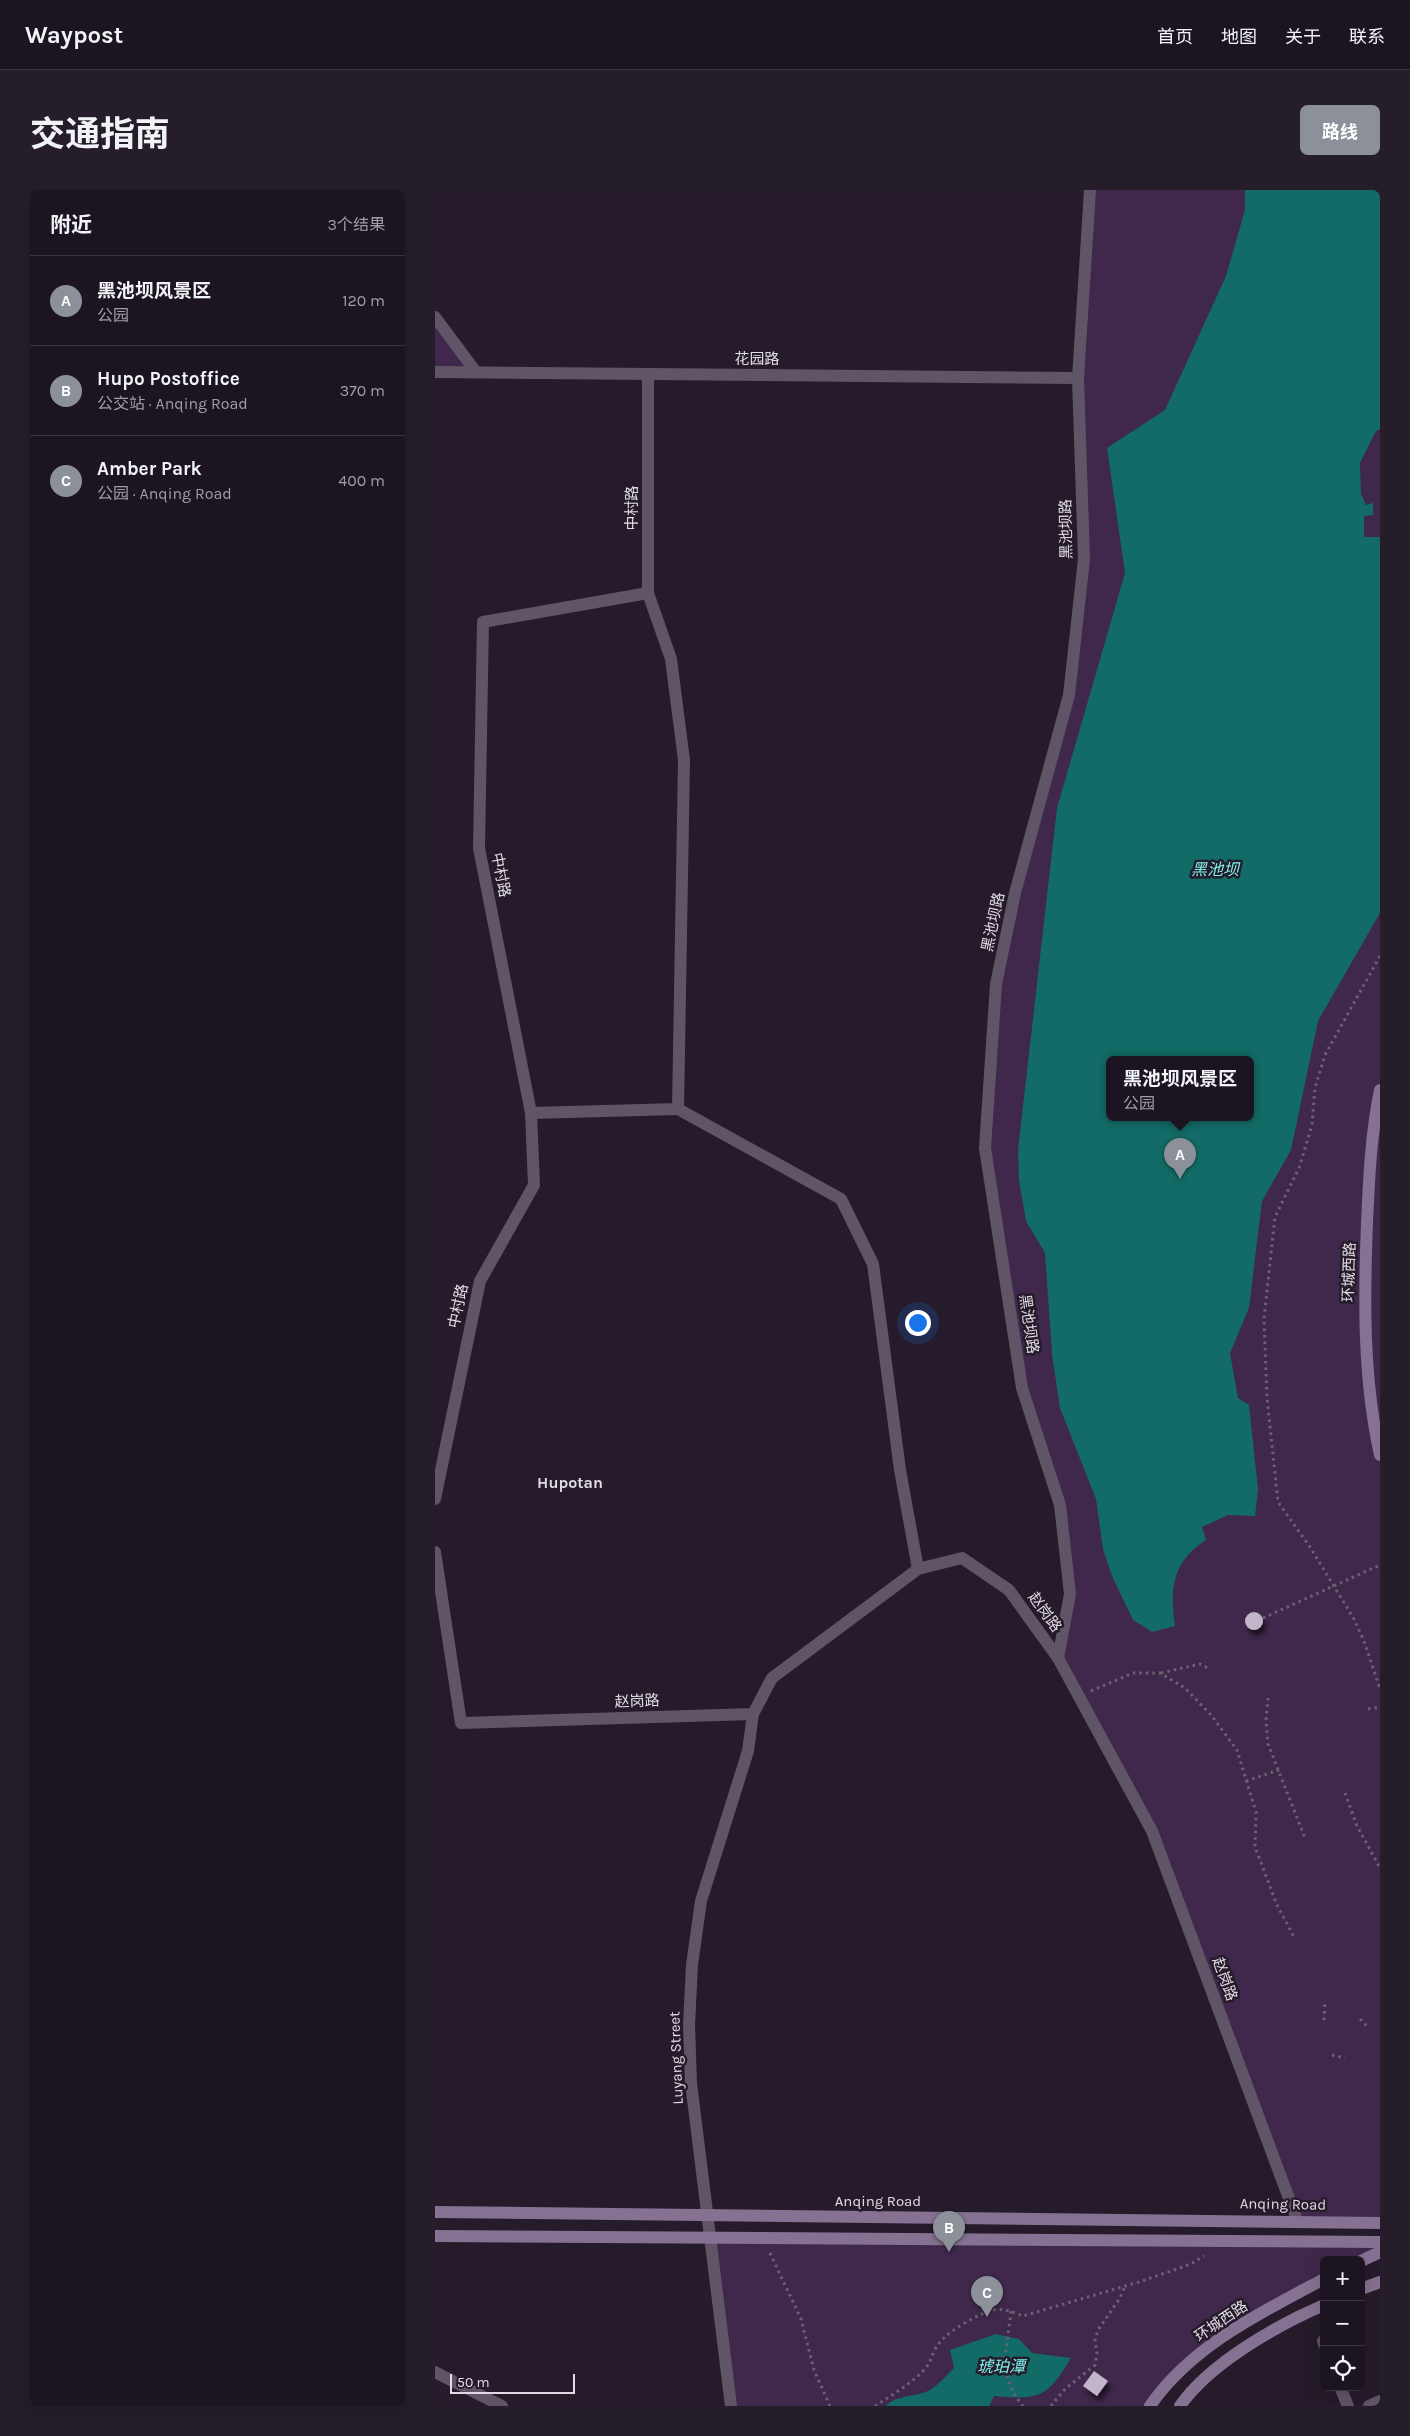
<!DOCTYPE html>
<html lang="zh">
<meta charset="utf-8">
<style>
:root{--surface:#1c1420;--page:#251d29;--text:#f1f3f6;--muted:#a09ea5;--line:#3a333e;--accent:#8c9099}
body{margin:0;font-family:Karla,"Noto Sans SC",sans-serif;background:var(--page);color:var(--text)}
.controls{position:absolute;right:15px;bottom:15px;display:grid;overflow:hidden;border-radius:8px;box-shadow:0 5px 20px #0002}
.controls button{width:45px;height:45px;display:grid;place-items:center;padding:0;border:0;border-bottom:1px solid var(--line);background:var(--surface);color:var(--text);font:25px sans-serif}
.scale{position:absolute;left:15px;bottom:12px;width:125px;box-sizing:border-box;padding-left:5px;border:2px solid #e1dbe5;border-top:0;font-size:14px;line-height:18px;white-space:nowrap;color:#e1dbe5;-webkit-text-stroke:4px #251b2a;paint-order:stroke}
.you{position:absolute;left:482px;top:1132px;width:18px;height:18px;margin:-12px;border:4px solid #fff;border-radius:50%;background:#1a73e8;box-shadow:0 0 0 8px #1a73e833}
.badge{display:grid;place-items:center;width:32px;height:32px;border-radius:50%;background:var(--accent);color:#fff;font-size:16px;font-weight:700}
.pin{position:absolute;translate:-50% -41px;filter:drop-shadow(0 1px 2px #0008)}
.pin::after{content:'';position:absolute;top:26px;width:18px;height:15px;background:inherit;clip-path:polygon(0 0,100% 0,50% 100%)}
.popup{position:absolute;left:671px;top:866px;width:148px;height:65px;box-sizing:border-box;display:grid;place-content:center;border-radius:8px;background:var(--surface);filter:drop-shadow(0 1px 4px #0005);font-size:16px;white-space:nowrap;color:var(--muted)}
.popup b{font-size:19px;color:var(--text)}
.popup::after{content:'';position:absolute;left:50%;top:100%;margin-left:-10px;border:10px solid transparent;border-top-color:var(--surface)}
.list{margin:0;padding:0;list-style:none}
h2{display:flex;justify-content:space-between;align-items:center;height:65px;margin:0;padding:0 20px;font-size:21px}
h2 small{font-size:16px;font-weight:400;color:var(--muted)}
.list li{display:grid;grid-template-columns:32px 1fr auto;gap:15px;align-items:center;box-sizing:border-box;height:90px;padding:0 20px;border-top:1px solid var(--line)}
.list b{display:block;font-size:19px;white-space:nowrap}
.list p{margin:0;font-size:16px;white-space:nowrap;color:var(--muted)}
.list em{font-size:16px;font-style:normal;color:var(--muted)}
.icon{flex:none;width:28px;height:28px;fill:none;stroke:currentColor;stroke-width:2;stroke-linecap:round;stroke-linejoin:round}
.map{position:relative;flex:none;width:945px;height:2216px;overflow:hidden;border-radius:8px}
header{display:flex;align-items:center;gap:30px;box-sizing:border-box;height:70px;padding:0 25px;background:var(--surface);border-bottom:1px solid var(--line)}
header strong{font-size:24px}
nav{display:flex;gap:28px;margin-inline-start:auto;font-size:18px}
.intro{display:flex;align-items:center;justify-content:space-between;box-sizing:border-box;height:120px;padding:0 30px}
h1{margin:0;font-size:35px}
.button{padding:12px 22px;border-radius:8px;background:var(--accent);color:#fff;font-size:18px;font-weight:700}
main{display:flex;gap:30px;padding:0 30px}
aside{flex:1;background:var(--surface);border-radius:8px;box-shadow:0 5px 20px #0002}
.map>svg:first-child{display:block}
</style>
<header>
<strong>Waypost</strong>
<nav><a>首页</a><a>地图</a><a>关于</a><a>联系</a></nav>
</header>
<div class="intro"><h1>交通指南</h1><a class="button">路线</a></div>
<main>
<aside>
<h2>附近<small>3个结果</small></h2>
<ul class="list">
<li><span class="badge">A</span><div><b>黑池坝风景区</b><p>公园</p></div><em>120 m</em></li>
<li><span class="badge">B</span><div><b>Hupo Postoffice</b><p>公交站 · Anqing Road</p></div><em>370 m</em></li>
<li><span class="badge">C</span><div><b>Amber Park</b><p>公园 · Anqing Road</p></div><em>400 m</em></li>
</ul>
</aside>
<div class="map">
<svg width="945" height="2216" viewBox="0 0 945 2216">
<defs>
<filter id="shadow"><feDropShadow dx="3" dy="5.5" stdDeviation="2.5" flood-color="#0009"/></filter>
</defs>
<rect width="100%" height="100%" fill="#251b2a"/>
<g fill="#3f284b" fill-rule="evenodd">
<path d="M655,0H945V2033L862,2030L717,1641L623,1468L635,1404L625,1315L587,1198L550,958L561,794L634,505L649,369L643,188ZM675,870H815V928H675Z"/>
<polygon points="0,127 41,182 0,182"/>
<polygon points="276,2048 945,2052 926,2070 889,2070 889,2089 799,2140 715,2216 296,2216"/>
</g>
<g fill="#126b66" fill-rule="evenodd">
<path d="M810,0H945V239L941,241L925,273L926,304L931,315L938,313V325L929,326V347H945V723L883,831L856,960L827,1011L814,1118L795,1163L803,1208L814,1215L823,1299L820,1326L793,1325L767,1337L771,1350C737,1372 735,1398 740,1436L717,1442L698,1430L677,1386L668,1359L661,1309L625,1218L617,1164L610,1063L591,1031L584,990L583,960L622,618L690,383L672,258L730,220L791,86L810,20ZM815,870V928H675V870Z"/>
<path d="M561,2144L584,2149L597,2163L636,2168C612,2208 605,2210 559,2206L554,2216H451C460,2205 482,2207 495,2200C504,2194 512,2185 519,2178L515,2160Z"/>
</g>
<g fill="#c2b5ca" filter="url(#shadow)">
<circle cx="819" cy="1431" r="9"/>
<polygon points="659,2181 673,2191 662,2206 648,2196"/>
</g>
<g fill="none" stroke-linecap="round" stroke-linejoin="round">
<g stroke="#6a626f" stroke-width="3" stroke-dasharray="2.5 4" stroke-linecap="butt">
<polyline points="945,766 890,865 880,898 877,935 864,978 840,1027 829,1129 832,1208 843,1312 875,1357 919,1429 929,1451 945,1499"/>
<polyline points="828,1428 945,1375"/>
<polyline points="726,1483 765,1474 775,1479"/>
<polyline points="656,1501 698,1483 725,1483 750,1498 776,1525 802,1560 821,1622 820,1657 842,1715 859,1747"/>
<polyline points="833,1508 831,1531 833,1554 870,1648"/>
<polyline points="933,1519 945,1517"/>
<polyline points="811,1591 844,1580"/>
<polyline points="910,1603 922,1636 945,1678"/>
<polyline points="925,1829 934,1838"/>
<polyline points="889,1830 890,1811"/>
<polyline points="897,1865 910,1868"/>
<polyline points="335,2063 366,2129 379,2180 395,2216"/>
<path d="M576,2121C572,2158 562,2186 588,2216"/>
<path d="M440,2216C457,2205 476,2194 490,2179C497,2171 498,2159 505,2152C515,2140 543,2124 558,2120C568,2118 579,2122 588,2126L704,2092L756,2074L769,2066"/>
<polyline points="616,2216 630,2199 660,2175 662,2163 660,2150 663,2140 685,2108 690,2096"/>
</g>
<g stroke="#605467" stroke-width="12">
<polyline points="0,127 41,182"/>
<polyline points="0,182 643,188"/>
<polyline points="213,403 236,469 249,570 243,919 406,1009 438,1074 465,1280 483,1379"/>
<polyline points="96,923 243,919"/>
<polyline points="0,1309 45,1091 99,995 96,923 44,658 48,432 213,403 213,184"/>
<polyline points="0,1362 26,1533 318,1524 337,1488 483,1379 527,1368 574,1400 623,1468 717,1641 862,2030"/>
<polyline points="623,1468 635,1404 625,1315 587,1198 550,958 561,794 580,703 634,505 649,369 643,188 655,0"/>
<polyline points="888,2151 889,2154"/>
<polyline points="0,2182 67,2216"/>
<polyline points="905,2197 913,2216"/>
<polyline points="296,2216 256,1893 254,1835 257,1775 266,1711 313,1561 318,1524"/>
<polyline points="934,2216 945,2211"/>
</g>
<g stroke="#857191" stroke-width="12">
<path d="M945,900C936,944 934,987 932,1033C929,1110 928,1188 945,1265"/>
<polyline points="0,2022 945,2033"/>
<polyline points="0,2046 945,2052"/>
<polyline points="926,2071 945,2062"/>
<polyline points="926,2099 945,2092"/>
<path d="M715,2216C756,2156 827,2122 889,2089"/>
<path d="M745,2216C774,2174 842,2135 889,2115"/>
</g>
</g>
<g text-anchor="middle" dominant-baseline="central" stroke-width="5" stroke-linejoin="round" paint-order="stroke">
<g font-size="15" fill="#e1dbe5" stroke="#251b2a">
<text x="322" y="169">花园路</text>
<text transform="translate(197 318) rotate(-90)">中村路</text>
<text transform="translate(631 339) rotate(-91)">黑池坝路</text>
<text transform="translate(66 685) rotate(79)">中村路</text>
<text transform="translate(558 732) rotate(-78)">黑池坝路</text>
<text transform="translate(914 1082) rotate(-88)">环城西路</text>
<text transform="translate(23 1116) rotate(-78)">中村路</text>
<text transform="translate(594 1134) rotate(82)">黑池坝路</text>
<text transform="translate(610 1422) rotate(54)">赵岗路</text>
<text transform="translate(202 1511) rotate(-2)">赵岗路</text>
<text transform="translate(790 1789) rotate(70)">赵岗路</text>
<text transform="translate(241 1868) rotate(-92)">Luyang Street</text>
<text x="443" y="2011">Anqing Road</text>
<text transform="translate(848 2014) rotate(1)">Anqing Road</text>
<text transform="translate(786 2131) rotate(-34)">环城西路</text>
</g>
<g font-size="16" font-style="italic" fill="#7df3eb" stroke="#251b2a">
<text x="780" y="679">黑池坝</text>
<text x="566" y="2176">琥珀潭</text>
</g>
<g font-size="16" font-weight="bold" fill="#e1dbe5" stroke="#251b2a">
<text x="135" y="1292">Hupotan</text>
</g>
</g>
</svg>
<div class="controls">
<button>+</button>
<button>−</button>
<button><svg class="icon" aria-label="locate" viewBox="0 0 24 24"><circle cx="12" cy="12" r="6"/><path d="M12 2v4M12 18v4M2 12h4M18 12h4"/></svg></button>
</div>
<div class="scale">50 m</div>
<div class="you"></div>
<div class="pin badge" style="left:745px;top:989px">A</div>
<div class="popup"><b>黑池坝风景区</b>公园</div>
<div class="pin badge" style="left:514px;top:2062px">B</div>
<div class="pin badge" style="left:552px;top:2127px">C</div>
</div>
</main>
